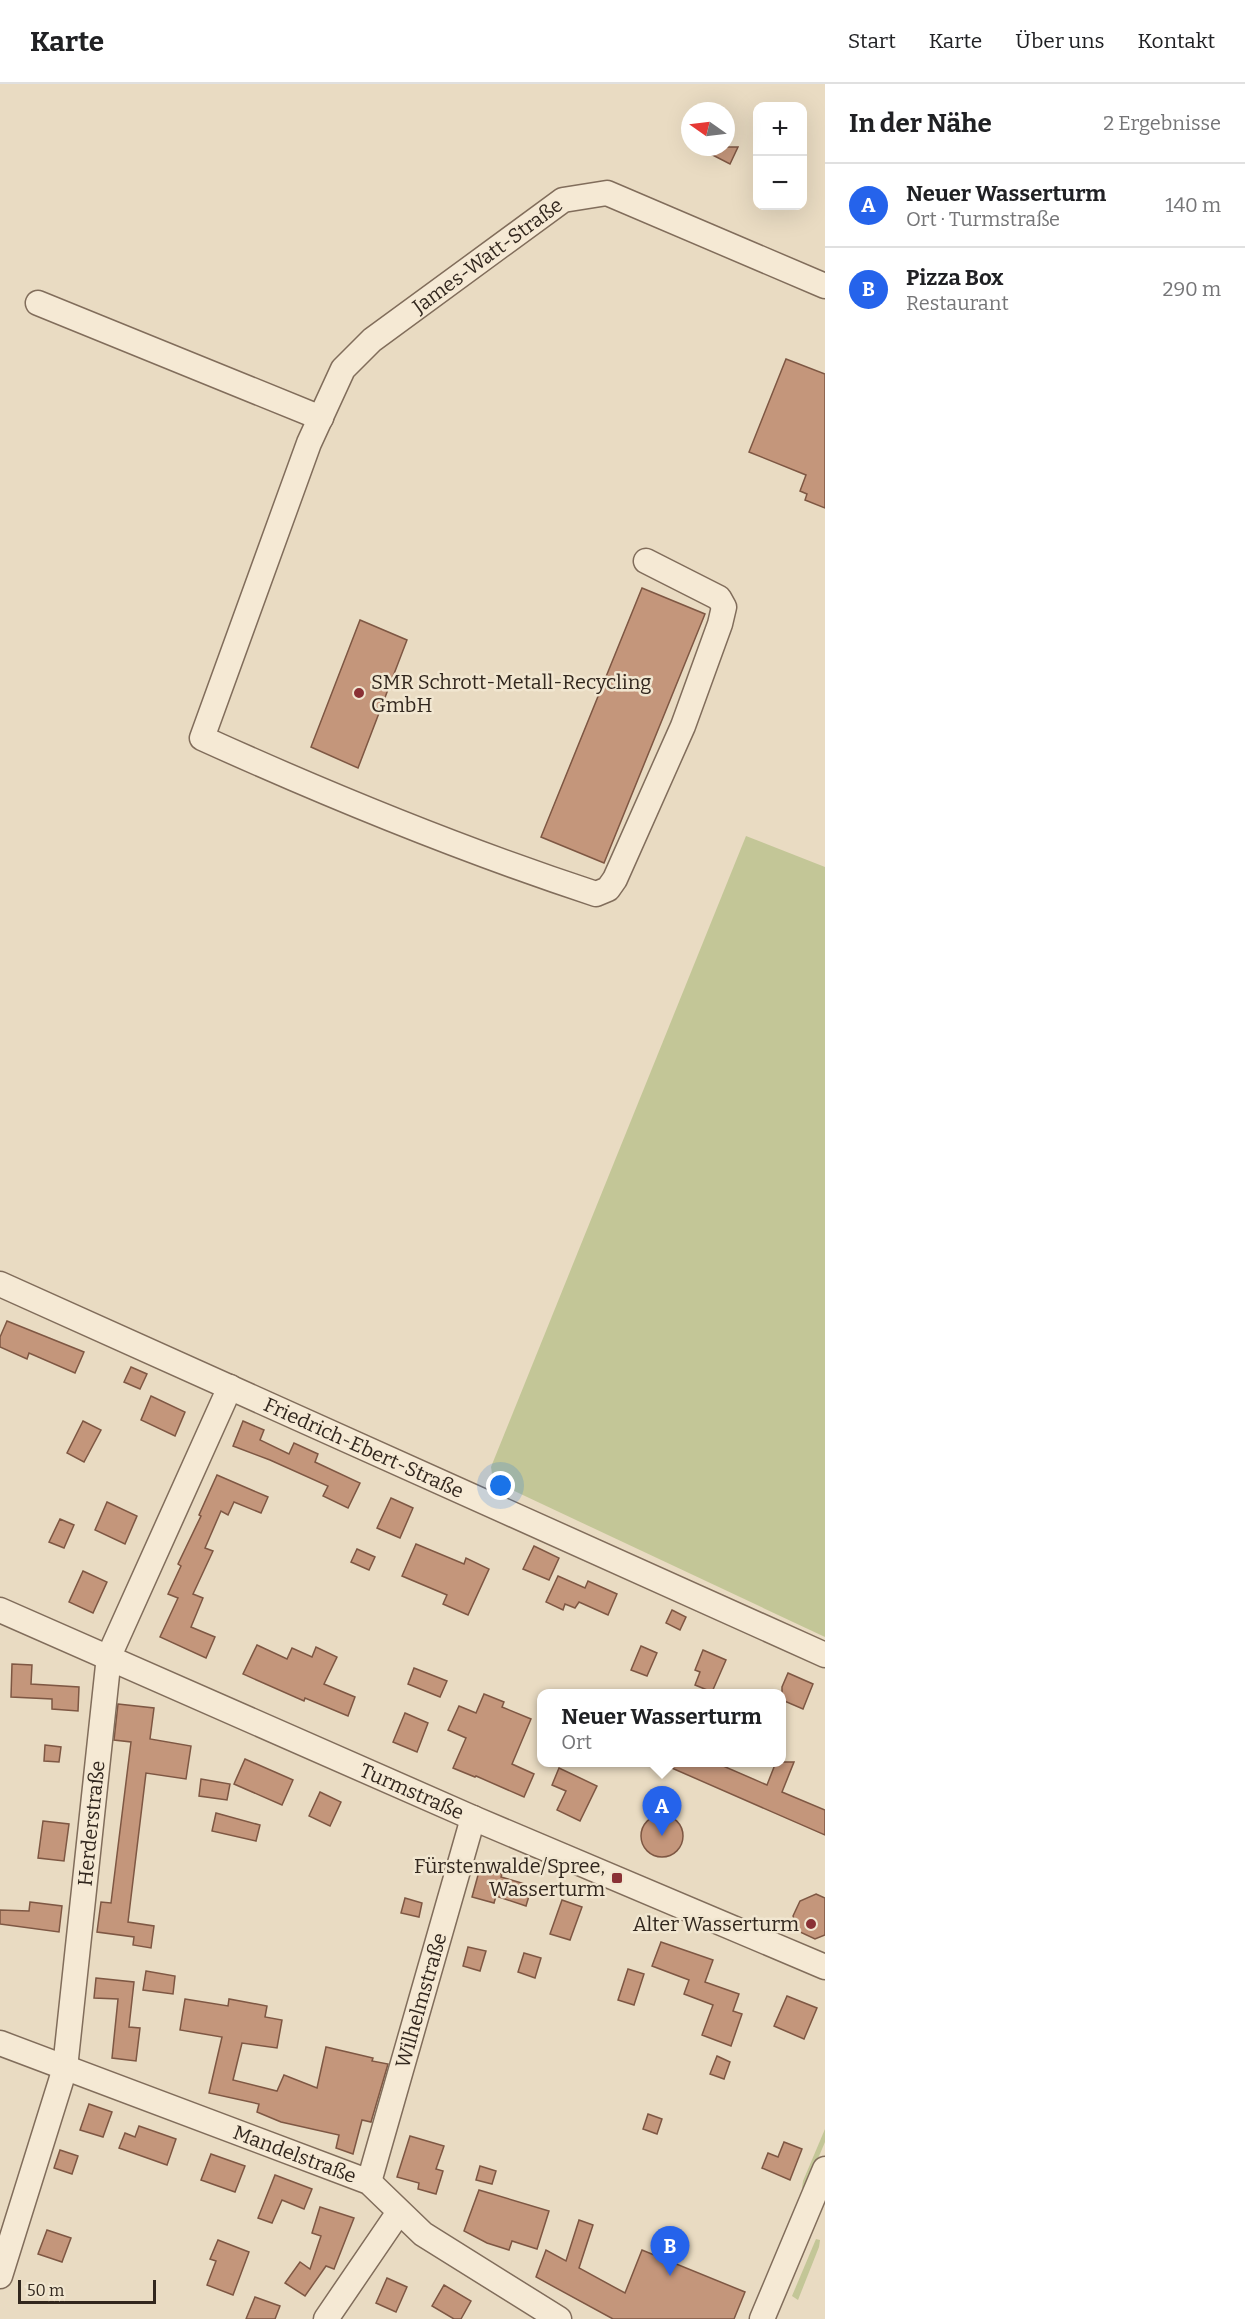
<!DOCTYPE html>
<html lang="de">
<meta charset="utf-8">
<style>
:root{--surface:#fff;--page:#f2f2f2;--text:#202124;--muted:#757577;--line:#e0e0e0;--accent:#2563eb}
body{margin:0;font-family:Bitter,serif;background:var(--page);color:var(--text)}
.controls{position:absolute;right:18px;top:18px;display:grid;overflow:hidden;border-radius:12px;box-shadow:0 6px 24px #0002}
.controls button{width:54px;height:54px;display:grid;place-items:center;padding:0;border:0;border-bottom:2px solid var(--line);background:var(--surface);color:var(--text);font:30px sans-serif}
.compass{position:absolute;left:681px;top:18px;width:54px;height:54px;border-radius:50%;background:var(--surface);box-shadow:0 6px 24px #0002;rotate:284deg}
.scale{position:absolute;left:18px;bottom:15px;width:138px;box-sizing:border-box;padding-left:6px;border:3px solid #32271e;border-top:0;font-size:16px;line-height:21px;white-space:nowrap;color:#32271e;-webkit-text-stroke:4px #f1e6d0;paint-order:stroke}
.you{position:absolute;left:501px;top:1402px;width:21px;height:21px;margin:-15px;border:4px solid #fff;border-radius:50%;background:#1a73e8;box-shadow:0 0 0 9px #1a73e833}
.badge{display:grid;place-items:center;width:39px;height:39px;border-radius:50%;background:var(--accent);color:#fff;font-size:20px;font-weight:700}
.pin{position:absolute;translate:-50% -50px;filter:drop-shadow(0 2px 3px #0008)}
.pin::after{content:'';position:absolute;top:32px;width:21px;height:18px;background:inherit;clip-path:polygon(0 0,100% 0,50% 100%)}
.popup{position:absolute;left:537px;top:1605px;width:249px;height:78px;box-sizing:border-box;display:grid;place-content:center;border-radius:12px;background:var(--surface);filter:drop-shadow(0 2px 4px #0005);font-size:20px;white-space:nowrap;color:var(--muted)}
.popup b{font-size:22px;color:var(--text)}
.popup::after{content:'';position:absolute;left:50%;top:100%;margin-left:-12px;border:12px solid transparent;border-top-color:var(--surface)}
.list{margin:0;padding:0;list-style:none}
h2{display:flex;justify-content:space-between;align-items:center;height:78px;margin:0;padding:0 24px;font-size:26px}
h2 small{font-size:20px;font-weight:400;color:var(--muted)}
.list li{display:grid;grid-template-columns:39px 1fr auto;gap:18px;align-items:center;box-sizing:border-box;height:84px;padding:0 24px;border-top:2px solid var(--line)}
.list b{display:block;font-size:22px;white-space:nowrap}
.list p{margin:0;font-size:20px;white-space:nowrap;color:var(--muted)}
.list em{font-size:20px;font-style:normal;color:var(--muted)}
.map{position:relative;flex:none;width:825px;height:2235px;overflow:hidden}
header{display:flex;align-items:center;gap:36px;box-sizing:border-box;height:84px;padding:0 30px;background:var(--surface);border-bottom:2px solid var(--line)}
header strong{font-size:28px}
nav{display:flex;gap:33px;margin-inline-start:auto;font-size:21px}
main{display:flex}
aside{flex:1;background:var(--surface)}
.map>svg:first-child{display:block}
</style>
<header>
<strong>Karte</strong>
<nav><a>Start</a><a>Karte</a><a>Über uns</a><a>Kontakt</a></nav>
</header>
<main>
<div class="map">
<svg width="825" height="2235" viewBox="0 0 825 2235">
<rect width="100%" height="100%" fill="#e9dbc2"/>
<g fill="#c3c697">
<polygon points="746,752 825,783 825,1553 493,1397 491,1383"/>
<polygon points="825,2045 825,2058 806,2103 802,2104 803,2097"/>
<polygon points="816,2155 820,2156 819,2163 798,2216 792,2212"/>
</g>
<g fill="#c4967b" stroke="#7e5743" stroke-width="1.5">
<polygon points="697,63 738,63 730,80"/>
<polygon points="786,275 825,290 825,424 805,416 807,410 800,407 806,391 749,368"/>
<polygon points="642,504 705,530 604,779 541,753"/>
<polygon points="360,536 407,556 358,684 311,663"/>
<polygon points="7,1237 84,1268 75,1289 29,1269 27,1275 0,1263 0,1253"/>
<polygon points="131,1283 147,1290 140,1305 124,1298"/>
<polygon points="151,1312 185,1328 175,1352 141,1336"/>
<polygon points="83,1337 101,1346 84,1378 67,1369"/>
<polygon points="243,1337 264,1346 260,1356 289,1370 294,1359 318,1370 315,1378 360,1399 348,1424 323,1412 328,1402 270,1376 233,1362"/>
<polygon points="217,1391 268,1413 261,1429 234,1418 228,1431 221,1427 205,1464 213,1467 193,1510 203,1514 191,1543 215,1553 206,1574 160,1553 178,1514 168,1510 181,1482 178,1480 201,1432 199,1431"/>
<polygon points="391,1414 413,1424 400,1454 377,1444"/>
<polygon points="107,1418 137,1432 125,1460 95,1446"/>
<polygon points="60,1435 74,1441 64,1464 49,1458"/>
<polygon points="416,1460 464,1480 466,1474 489,1485 468,1531 443,1520 447,1511 402,1492"/>
<polygon points="534,1462 559,1474 549,1496 523,1485"/>
<polygon points="357,1465 375,1473 369,1486 351,1478"/>
<polygon points="83,1487 107,1498 93,1529 69,1518"/>
<polygon points="558,1492 585,1504 588,1497 617,1510 608,1531 579,1518 575,1524 565,1520 563,1526 546,1518"/>
<polygon points="672,1526 686,1533 680,1546 666,1539"/>
<polygon points="257,1561 287,1575 292,1564 312,1573 316,1563 337,1573 324,1600 355,1613 348,1632 305,1614 304,1617 243,1590"/>
<polygon points="641,1562 657,1569 647,1592 631,1586"/>
<polygon points="703,1566 726,1576 712,1608 695,1601 700,1588 695,1586"/>
<polygon points="12,1580 32,1581 31,1600 79,1603 78,1627 52,1625 52,1615 11,1613"/>
<polygon points="414,1584 447,1597 440,1613 408,1600"/>
<polygon points="788,1589 813,1600 803,1625 782,1616 782,1603"/>
<polygon points="484,1610 504,1618 502,1623 531,1635 512,1680 534,1690 524,1713 476,1692 475,1693 453,1684 466,1654 448,1646 459,1622 476,1629"/>
<polygon points="118,1620 154,1624 150,1655 191,1662 186,1695 146,1689 128,1838 154,1842 151,1864 133,1861 134,1853 97,1848 101,1818 111,1819 131,1658 114,1656"/>
<polygon points="405,1629 428,1639 417,1668 393,1658"/>
<polygon points="45,1661 61,1663 59,1678 44,1677"/>
<polygon points="245,1675 293,1696 282,1721 234,1700"/>
<polygon points="658,1678 714,1678 767,1701 776,1678 794,1678 782,1708 825,1726 825,1751"/>
<polygon points="559,1684 597,1702 580,1737 557,1726 566,1707 552,1701"/>
<polygon points="201,1695 230,1700 227,1716 199,1712"/>
<polygon points="320,1708 341,1718 330,1742 309,1732"/>
<polygon points="216,1729 260,1741 256,1757 212,1747"/>
<circle cx="662" cy="1752" r="21"/>
<polygon points="43,1737 69,1740 64,1777 38,1774"/>
<polygon points="480,1784 502,1790 501,1793 532,1802 526,1822 496,1812 494,1819 472,1813"/>
<polygon points="816,1810 825,1814 825,1851 815,1855 800,1848 793,1832 800,1817"/>
<polygon points="405,1814 422,1819 419,1833 401,1829"/>
<polygon points="562,1816 582,1823 570,1856 550,1850"/>
<polygon points="30,1818 62,1822 59,1848 0,1840 0,1826 29,1827"/>
<polygon points="661,1858 713,1876 705,1898 739,1910 733,1927 742,1930 731,1962 702,1951 713,1921 684,1910 689,1896 652,1882"/>
<polygon points="468,1863 486,1867 480,1887 463,1882"/>
<polygon points="524,1869 541,1874 535,1894 518,1888"/>
<polygon points="628,1885 644,1890 634,1921 618,1916"/>
<polygon points="146,1887 175,1892 173,1910 143,1906"/>
<polygon points="96,1894 134,1898 129,1943 140,1944 136,1977 112,1974 118,1915 94,1914"/>
<polygon points="787,1912 817,1924 804,1955 774,1942"/>
<polygon points="185,1915 228,1922 229,1915 267,1922 265,1933 282,1936 277,1964 242,1959 233,1996 277,2007 284,1991 317,2004 326,1963 373,1974 372,1977 388,1980 371,2038 362,2036 353,2070 336,2064 339,2051 281,2038 257,2028 259,2020 209,2009 222,1953 180,1946"/>
<polygon points="717,1972 730,1978 724,1995 710,1990"/>
<polygon points="89,2020 112,2028 103,2053 80,2046"/>
<polygon points="648,2030 662,2035 657,2050 643,2045"/>
<polygon points="139,2042 176,2055 167,2081 119,2064 125,2049 135,2053"/>
<polygon points="410,2052 444,2062 436,2085 443,2087 436,2110 418,2105 419,2099 397,2093"/>
<polygon points="784,2058 802,2065 790,2096 762,2084 768,2069 778,2073"/>
<polygon points="60,2066 78,2072 72,2090 54,2084"/>
<polygon points="211,2070 245,2082 235,2108 201,2096"/>
<polygon points="480,2082 496,2087 492,2100 476,2096"/>
<polygon points="275,2091 312,2105 304,2125 282,2116 272,2139 258,2134"/>
<polygon points="479,2106 549,2127 537,2165 512,2157 509,2166 487,2159 464,2147"/>
<polygon points="320,2123 354,2134 334,2185 326,2182 305,2212 285,2199 300,2178 310,2185 321,2152 312,2149"/>
<polygon points="579,2136 593,2141 579,2184 625,2209 642,2166 745,2208 734,2235 613,2235 536,2193 546,2166 566,2177"/>
<polygon points="47,2146 71,2154 62,2178 38,2170"/>
<polygon points="218,2156 249,2168 233,2211 207,2201 216,2177 210,2175"/>
<polygon points="387,2194 407,2203 396,2228 376,2219"/>
<polygon points="444,2201 471,2217 461,2235 454,2235 432,2222"/>
<polygon points="255,2213 280,2222 275,2235 246,2235"/>
</g>
<g fill="none" stroke-linecap="round" stroke-linejoin="round">
<g stroke="#816d5b" stroke-width="27">
<g id="minor">
<polyline points="38,219 321,334"/>
<path id="s1" d="M646,477L719,514L724,523L720,540L683,642L615,795L608,805L596,810C462,766 330,712 202,654L309,359L343,285L372,256L563,116L607,109L825,202"/>
<path id="s2" d="M0,1200L825,1571"/>
<path id="s3" d="M0,1526L473,1734L825,1883"/>
<path id="s4" d="M0,1959L369,2098L423,2150L559,2235"/>
<path id="s5" d="M369,2098L473,1734"/>
<path id="s6" d="M0,2192L65,1984L109,1572L230,1303"/>
<polyline points="326,2235 399,2128"/>
<polyline points="762,2235 825,2085"/>
</g>
</g>
<use href="#minor" stroke="#f5e9d4" stroke-width="24"/>
</g>
<g fill="#8a3135" stroke="#f1e6d0" stroke-width="2">
<circle cx="359" cy="609" r="6"/>
<rect x="611" y="1788" width="12" height="12" rx="3"/>
<circle cx="811" cy="1840" r="6"/>
</g>
<g text-anchor="middle" dominant-baseline="central" stroke-width="5" stroke-linejoin="round" paint-order="stroke">
<g font-size="20" fill="#32271e" stroke="#f1e6d0">
<text stroke="none"><textPath href="#s1" startOffset="1414">James-Watt-Straße</textPath></text>
<text stroke="none"><textPath href="#s2" startOffset="399">Friedrich-Ebert-Straße</textPath></text>
<text stroke="none"><textPath href="#s3" startOffset="450">Turmstraße</textPath></text>
<text stroke="none"><textPath href="#s6" startOffset="464">Herderstraße</textPath></text>
<text stroke="none"><textPath href="#s5" startOffset="189">Wilhelmstraße</textPath></text>
<text stroke="none"><textPath href="#s4" startOffset="315">Mandelstraße</textPath></text>
</g>
<g font-size="20" fill="#32271e" stroke="#f1e6d0" text-anchor="end">
<text x="371" y="598" text-anchor="start">SMR Schrott-Metall-Recycling<tspan x="371" dy="23">GmbH</tspan></text>
<text x="605" y="1782">Fürstenwalde/Spree,<tspan x="605" dy="23">Wasserturm</tspan></text>
<text x="799" y="1840">Alter Wasserturm</text>
</g>
</g>
</svg>
<div class="controls">
<button>+</button>
<button>−</button>
</div>
<svg class="compass" viewBox="-18 -18 36 36"><path d="M0-13l5 13h-10z" fill="#e53935"/><path d="M0 13l5-13h-10z" fill="#757577"/></svg>
<div class="scale">50 m</div>
<div class="you"></div>
<div class="pin badge" style="left:662px;top:1752px">A</div>
<div class="popup"><b>Neuer Wasserturm</b>Ort</div>
<div class="pin badge" style="left:670px;top:2192px">B</div>
</div>
<aside>
<h2>In der Nähe<small>2 Ergebnisse</small></h2>
<ul class="list">
<li><span class="badge">A</span><div><b>Neuer Wasserturm</b><p>Ort · Turmstraße</p></div><em>140 m</em></li>
<li><span class="badge">B</span><div><b>Pizza Box</b><p>Restaurant</p></div><em>290 m</em></li>
</ul>
</aside>
</main>
